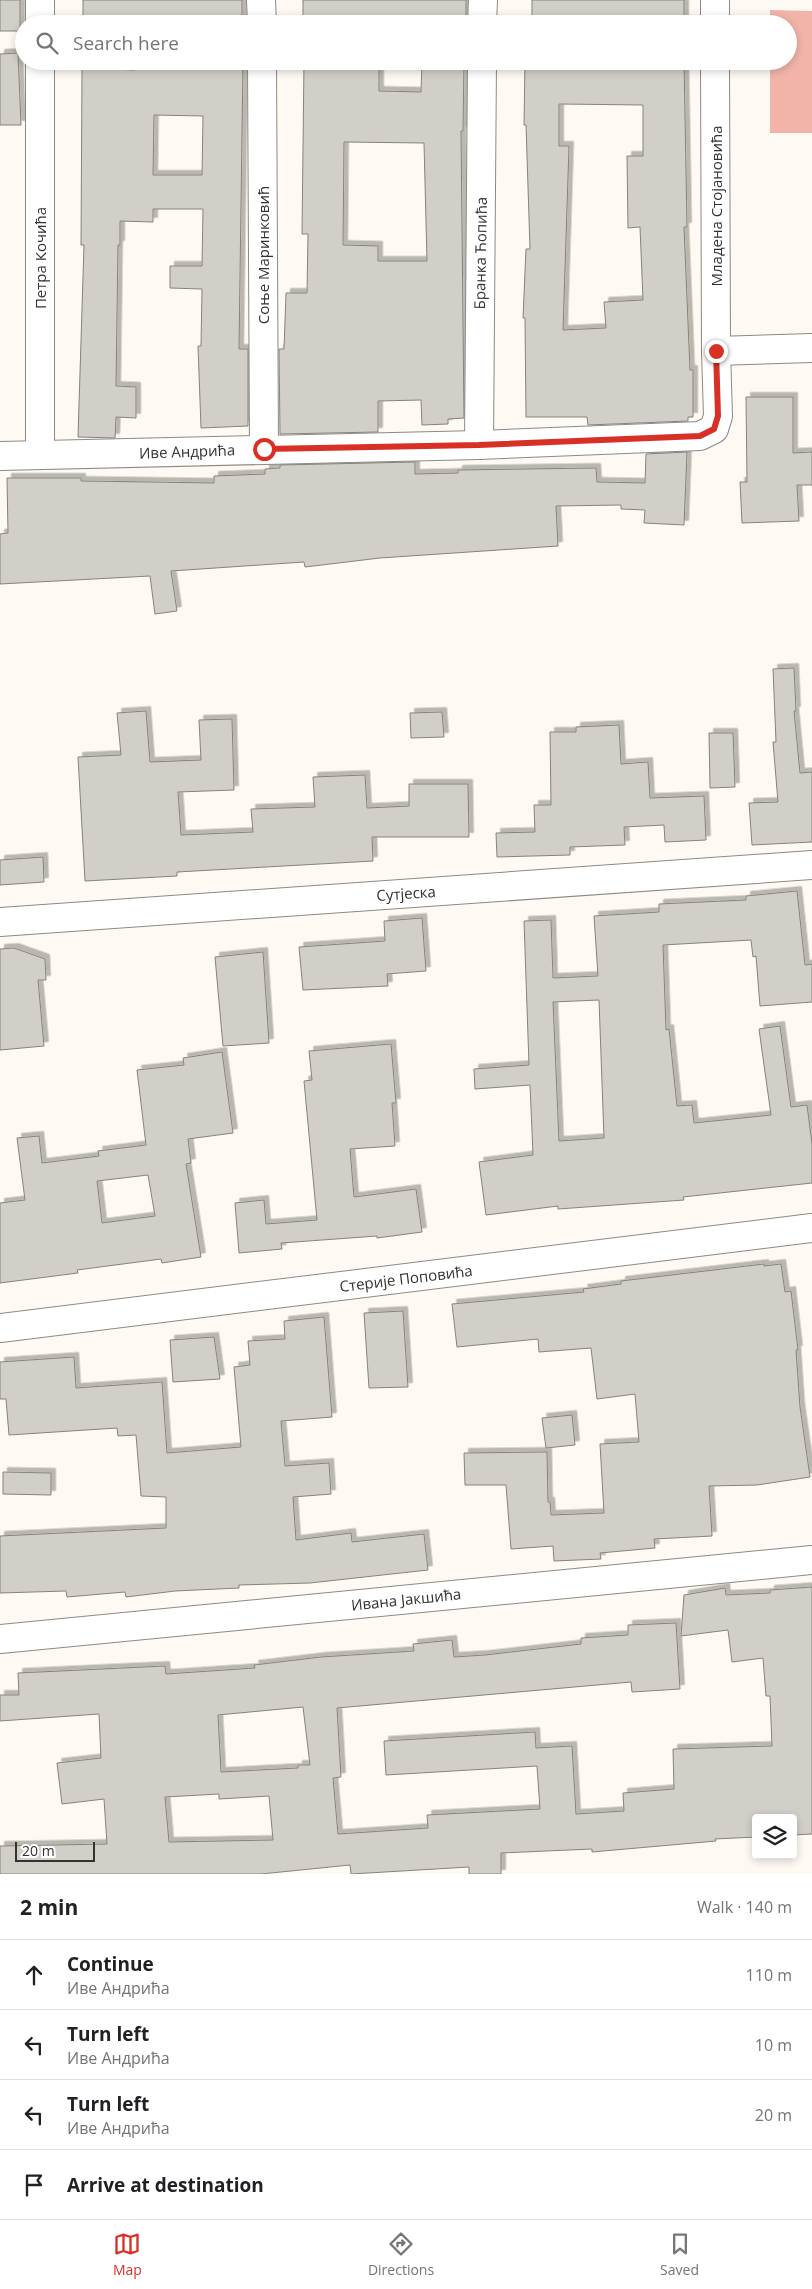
<!DOCTYPE html>
<meta charset="utf-8">
<style>
:root{--surface:#fff;--page:#f6f6f6;--text:#202124;--muted:#757577;--line:#e0e0e0;--accent:#d93025}
body{margin:0;font-family:"Open Sans",sans-serif;background:var(--page);color:var(--text)}
.controls{position:absolute;right:15px;bottom:15px;display:grid;overflow:hidden;border-radius:5px;box-shadow:0 2px 8px #0003}
.controls button{width:45px;height:45px;display:grid;place-items:center;padding:0;border:0;border-bottom:1px solid var(--line);background:var(--surface);color:var(--text);font:25px sans-serif}
.scale{position:absolute;left:15px;bottom:12px;width:80px;box-sizing:border-box;padding-left:5px;border:2px solid #34322f;border-top:0;font-size:14px;line-height:18px;white-space:nowrap;color:#34322f;-webkit-text-stroke:4px #fff;paint-order:stroke}
.stop{position:absolute;width:15px;height:15px;margin:-11px;border:4px solid #d93025;border-radius:50%;background:#fff}
.stop.end{background:#d93025;border-color:#fff;box-shadow:0 1px 5px #0008}
.list{margin:0;padding:0;list-style:none}
h2{display:flex;justify-content:space-between;align-items:center;height:65px;margin:0;padding:0 20px;font-size:21px}
h2 small{font-size:16px;font-weight:400;color:var(--muted)}
.list li{display:grid;grid-template-columns:32px 1fr auto;gap:15px;align-items:center;box-sizing:border-box;height:70px;padding:0 20px;border-top:1px solid var(--line)}
.list b{display:block;font-size:19px;white-space:nowrap}
.list p{margin:0;font-size:16px;white-space:nowrap;color:var(--muted)}
.list em{font-size:16px;font-style:normal;color:var(--muted)}
.icon{flex:none;width:28px;height:28px;fill:none;stroke:currentColor;stroke-width:2;stroke-linecap:round;stroke-linejoin:round}
.map{position:relative;flex:none;width:812px;height:1874px;overflow:hidden}
.search{position:absolute;background:var(--surface);box-shadow:0 2px 8px #0003;left:15px;right:15px;top:15px;height:55px;display:flex;align-items:center;gap:12px;box-sizing:border-box;padding:0 18px;border-radius:28px;color:var(--muted);font-size:19px}
.sheet{height:345px;background:var(--surface)}
nav{display:flex;justify-content:space-around;align-items:center;box-sizing:border-box;height:70px;border-top:1px solid var(--line);background:var(--surface);font-size:14px;color:var(--muted)}
nav a{display:grid;justify-items:center;gap:2px}
nav .on{color:var(--accent)}
.map>svg:first-child{display:block}
</style>
<div class="map">
<svg width="812" height="1874" viewBox="0 0 812 1874">
<defs>
<filter id="shadow"><feDropShadow dx="4.5" dy="-4.5" stdDeviation="0" flood-color="#0004"/></filter>
</defs>
<rect width="100%" height="100%" fill="#fef9f2"/>
<polygon fill="#f2b4a9" points="770,10 812,11 812,133 770,133 770,61 788,61 788,24 770,24"/>
<g fill="#d1cfc8" stroke="#85837c" fill-rule="evenodd" filter="url(#shadow)">
<rect x="0" y="0" width="20" height="31"/>
<rect x="83" y="0" width="159" height="24"/>
<rect x="303" y="0" width="163" height="24"/>
<rect x="532" y="0" width="152" height="24"/>
<polygon points="18,53 21,125 0,125 0,54"/>
<path d="M135,61H243L239,349H248V426L201,428L198,346H201L202,289L170,288V266H202L203,209H153V222L120,221V245H118L116,386L136,387V418L116,417L115,438L78,437L84,245H81L82,68L135,70ZM154,115L203,116L202,175H153Z"/>
<path d="M304,61H344V68L379,69V91L421,92L422,61H464L463,131H461L464,418L448,419V424L422,425L421,400L378,401V432L280,434L279,349H284L286,293H307L308,234H302ZM344,142L424,143L427,261H378V246L343,245Z"/>
<path d="M525,61H684L687,227H684L690,370H693V417H688V421L588,425L587,417H526L525,318H523L526,249H530L526,125H524ZM559,104L643,105V156H627L628,228L640,227L643,300L604,302L606,328L563,330L569,146H559Z"/>
<polygon points="746,397 793,397 793,453 812,452 812,485 797,485 799,521 742,523 740,482 747,482"/>
<polygon points="687,452 684,525 644,523 645,510 621,509 621,505 556,506 558,546 380,558 305,567 304,562 171,571 177,611 155,614 150,576 0,584 0,534 8,533 7,478 81,478 81,481 214,483 214,476 265,474 265,469 280,468 280,465 415,462 415,474 458,473 458,470 596,468 597,482 645,483 646,454"/>
<polygon points="794,668 796,711 794,711 800,773 812,772 812,842 752,845 749,803 778,802 773,742 776,742 773,669"/>
<polygon points="146,711 150,762 201,760 199,720 232,719 234,790 178,792 181,835 253,832 251,809 315,807 313,777 365,775 367,808 409,806 409,784 468,784 469,837 372,837 373,861 177,872 177,876 85,881 78,757 121,755 117,713"/>
<polygon points="442,712 444,737 411,738 410,713"/>
<polygon points="619,725 621,764 648,762 650,798 704,796 706,840 665,842 664,825 624,827 625,845 570,847 570,855 497,857 496,833 535,832 534,805 551,805 550,732 576,732 576,727"/>
<polygon points="709,733 733,733 735,787 710,788"/>
<polygon points="43,857 44,882 0,885 0,860"/>
<path d="M797,891L805,965L812,964V1002L760,1006L756,956L753,957L751,940L663,945L666,1030L669,1029L677,1106L692,1105L694,1123L771,1115L759,1029L780,1026L791,1107L807,1105L812,1144V1183L683,1197L684,1200L558,1209V1206L486,1215L479,1162L533,1155L530,1085L475,1089L474,1069L529,1065L524,921L551,920L553,978L598,976L594,916L659,912V904L746,900V896ZM599,1000L604,1138L559,1141L553,1002Z"/>
<polygon points="422,918 426,971 387,974 388,986 303,990 299,947 385,941 384,921"/>
<polygon points="14,948 45,959 46,980 38,980 44,1046 0,1050 0,949"/>
<polygon points="263,952 269,1043 223,1046 215,957"/>
<polygon points="391,1044 396,1103 392,1103 395,1146 350,1149 354,1197 416,1189 422,1232 377,1238 377,1236 281,1243 282,1249 239,1253 235,1203 264,1200 266,1224 317,1220 304,1081 312,1080 309,1051"/>
<path d="M222,1052L233,1133L188,1139L191,1163L186,1164L201,1257L162,1263L161,1259L77,1270L78,1273L0,1283V1203L25,1200L17,1138L39,1136L42,1163L99,1156L98,1151L146,1145L137,1070L184,1065L183,1058ZM148,1175L155,1216L102,1223L97,1181Z"/>
<polygon points="764,1264 764,1266 781,1264 785,1292 791,1291 798,1350 796,1350 800,1407 810,1477 757,1485 709,1486 712,1536 654,1539 655,1548 600,1553 601,1559 554,1561 553,1546 511,1549 506,1485 465,1485 464,1453 547,1452 548,1502 550,1502 551,1515 604,1513 600,1444 639,1442 635,1394 597,1399 591,1348 539,1352 538,1339 457,1347 452,1304 584,1292 583,1289 621,1284 621,1281"/>
<polygon points="403,1311 408,1387 369,1388 364,1313"/>
<polygon points="324,1317 332,1417 281,1421 285,1466 329,1463 331,1494 293,1497 296,1540 351,1533 352,1542 424,1534 428,1570 310,1583 239,1585 239,1588 175,1591 126,1597 125,1592 67,1597 66,1591 0,1593 0,1536 166,1528 166,1497 141,1496 136,1435 118,1436 117,1428 9,1435 6,1399 0,1399 0,1362 74,1357 76,1388 162,1382 167,1453 241,1447 234,1367 250,1365 248,1341 285,1339 284,1321"/>
<polygon points="214,1337 220,1379 173,1382 170,1340"/>
<polygon points="572,1415 575,1445 546,1448 542,1418"/>
<polygon points="3,1472 51,1473 51,1495 3,1494"/>
<path d="M812,1587V1834L793,1835V1818H756V1837L715,1839L716,1841L592,1852V1849L501,1853V1874H469V1867L351,1874L350,1865L261,1874H0V1846L107,1844L104,1799L62,1804L57,1763L101,1758L99,1714L0,1721V1695H19L18,1673L165,1666L166,1674L255,1668L254,1665L321,1657L414,1651L413,1644L452,1640L454,1657L485,1655L581,1644V1638L628,1635V1625L676,1623L680,1689L632,1692L631,1682L337,1708L341,1777L333,1778L338,1834L428,1828L427,1815L540,1809L537,1766L386,1775L384,1741L535,1732L536,1748L572,1746L576,1814L624,1811L623,1793L674,1789L673,1749L772,1746L770,1696H766L763,1658L732,1662L728,1630L681,1636L684,1595L725,1588L726,1595L770,1593V1590ZM303,1707L310,1765H298V1768L221,1772L218,1715ZM219,1794V1799L269,1796L273,1840L169,1842L165,1797Z"/>
</g>
<g fill="none" stroke-linecap="round" stroke-linejoin="round">
<g stroke="#8e8983" stroke-width="30">
<g id="minor">
<polyline points="40,0 40,24"/>
<polyline points="261,0 262,24"/>
<polyline points="715,0 715,24"/>
<polyline points="482,24 483,0"/>
<polyline points="40,61 40,455"/>
<polyline points="262,61 264,449"/>
<polyline points="716,351 812,348"/>
<polyline points="479,445 482,61"/>
<polyline points="0,456 479,445 700,436 714,429 718,416 716,351 715,61"/>
<polyline points="0,922 812,865"/>
<polyline points="0,1328 812,1228"/>
<polyline points="0,1639 812,1560"/>
</g>
</g>
<use href="#minor" stroke="#fff" stroke-width="28"/>
</g>
<g fill="none" stroke-linecap="round" stroke-linejoin="round">
<polyline stroke="#d93025" stroke-width="6" points="264,449 479,445 700,436 714,429 718,416 716,351"/>
</g>
<g text-anchor="middle" dominant-baseline="central" stroke-width="4" stroke-linejoin="round" paint-order="stroke">
<g font-size="15" fill="#34322f" stroke="#fff">
<text transform="translate(716 206) rotate(-90)">Младена Стојановића</text>
<text transform="translate(480 253) rotate(-89)">Бранка Ћопића</text>
<text transform="translate(263 255) rotate(-90)">Соње Маринковић</text>
<text transform="translate(40 258) rotate(-90)">Петра Кочића</text>
<text transform="translate(187 451) rotate(-2)">Иве Андрића</text>
<text transform="translate(406 893) rotate(-4)">Сутјеска</text>
<text transform="translate(406 1278) rotate(-7)">Стерије Поповића</text>
<text transform="translate(406 1599) rotate(-6)">Ивана Јакшића</text>
</g>
</g>
</svg>
<div class="controls">
<button><svg class="icon" aria-label="layers" viewBox="0 0 24 24"><path d="M12 4l9 5-9 5-9-5zM3 14l9 5 9-5"/></svg></button>
</div>
<div class="scale">20 m</div>
<div class="stop" style="left:264px;top:449px"></div>
<div class="stop end" style="left:716px;top:351px"></div>
<div class="search"><svg class="icon" aria-label="search" viewBox="0 0 24 24"><circle cx="10" cy="10" r="6"/><path d="M15 15l6 6"/></svg>Search here</div>
</div>
<section class="sheet">
<h2>2 min<small>Walk · 140 m</small></h2>
<ul class="list">
<li><svg class="icon" aria-label="ahead" viewBox="0 0 24 24"><path d="M12 20V5M6 11l6-6 6 6"/></svg><div><b>Continue</b><p>Иве Андрића</p></div><em>110 m</em></li>
<li><svg class="icon" aria-label="left" viewBox="0 0 24 24"><path d="M17 20v-9H6M10 6l-5 5 5 5"/></svg><div><b>Turn left</b><p>Иве Андрића</p></div><em>10 m</em></li>
<li><svg class="icon" aria-label="left" viewBox="0 0 24 24"><path d="M17 20v-9H6M10 6l-5 5 5 5"/></svg><div><b>Turn left</b><p>Иве Андрића</p></div><em>20 m</em></li>
<li><svg class="icon" aria-label="arrive" viewBox="0 0 24 24"><path d="M6 21V4h12l-3 4 3 4H6"/></svg><div><b>Arrive at destination</b></div></li>
</ul>
</section>
<nav>
<a class="on"><svg class="icon" aria-label="map" viewBox="0 0 24 24"><path d="M3 6l6-2 6 2 6-2v14l-6 2-6-2-6 2zM9 4v14M15 6v14"/></svg>Map</a>
<a><svg class="icon" aria-label="directions" viewBox="0 0 24 24"><path d="M12 3l9 9-9 9-9-9zM9 14v-3h6M13 9l2 2-2 2"/></svg>Directions</a>
<a><svg class="icon" aria-label="saved" viewBox="0 0 24 24"><path d="M7 4h10v16l-5-4-5 4z"/></svg>Saved</a>
</nav>
